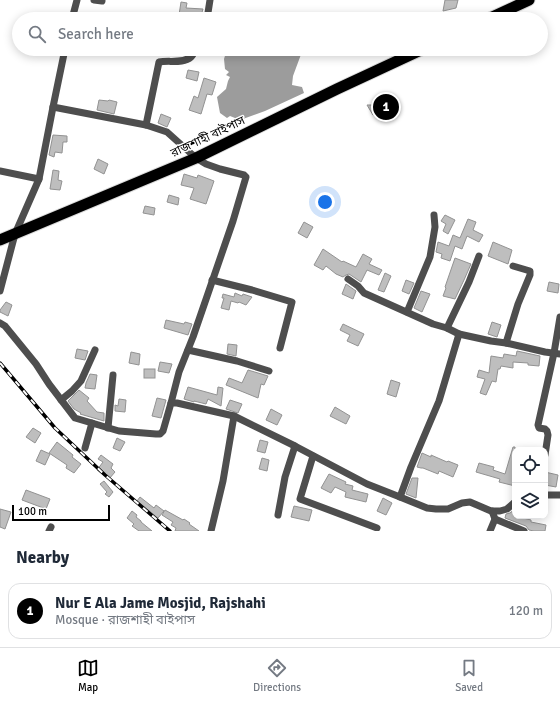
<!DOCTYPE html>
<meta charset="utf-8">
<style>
:root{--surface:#fff;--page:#f6f6f7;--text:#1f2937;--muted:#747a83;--line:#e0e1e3;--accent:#000}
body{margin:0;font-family:Signika,"Noto Sans Bengali",sans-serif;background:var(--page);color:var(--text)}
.controls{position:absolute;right:12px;bottom:12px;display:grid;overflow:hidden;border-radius:8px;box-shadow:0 2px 10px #0003}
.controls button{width:36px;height:36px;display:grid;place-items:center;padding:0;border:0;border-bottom:1px solid var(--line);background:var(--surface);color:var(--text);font:20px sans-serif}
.scale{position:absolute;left:12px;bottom:10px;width:98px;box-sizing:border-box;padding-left:4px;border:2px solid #000;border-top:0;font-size:11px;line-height:14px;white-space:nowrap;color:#000;-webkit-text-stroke:3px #fff;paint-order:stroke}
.you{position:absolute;left:325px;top:202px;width:14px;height:14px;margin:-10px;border:3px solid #fff;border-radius:50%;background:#1a73e8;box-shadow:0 0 0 6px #1a73e833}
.badge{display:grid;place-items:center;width:26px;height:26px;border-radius:50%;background:var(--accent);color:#fff;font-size:13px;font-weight:700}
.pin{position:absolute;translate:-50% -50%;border:2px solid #fff;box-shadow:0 1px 4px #0006}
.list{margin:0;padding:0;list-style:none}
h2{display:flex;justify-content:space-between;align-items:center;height:52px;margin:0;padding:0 16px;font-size:17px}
h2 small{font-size:13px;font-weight:400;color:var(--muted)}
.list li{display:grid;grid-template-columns:26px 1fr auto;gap:12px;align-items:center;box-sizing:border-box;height:56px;margin:0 8px 8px;padding:0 8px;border:1px solid var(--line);border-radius:12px}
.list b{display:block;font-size:15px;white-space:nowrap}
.list p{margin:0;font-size:13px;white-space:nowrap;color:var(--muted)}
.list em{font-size:13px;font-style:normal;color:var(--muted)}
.icon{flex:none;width:22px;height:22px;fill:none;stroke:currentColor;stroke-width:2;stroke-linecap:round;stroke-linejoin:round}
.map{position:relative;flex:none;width:560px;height:531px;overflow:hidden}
.search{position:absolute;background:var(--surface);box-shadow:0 2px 10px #0003;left:12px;right:12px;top:12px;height:44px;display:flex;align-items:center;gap:10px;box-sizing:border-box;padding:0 14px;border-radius:22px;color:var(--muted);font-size:15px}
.sheet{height:116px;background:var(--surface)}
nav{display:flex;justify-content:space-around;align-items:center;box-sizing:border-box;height:56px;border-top:1px solid var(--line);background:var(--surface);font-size:11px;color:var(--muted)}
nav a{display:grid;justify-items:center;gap:2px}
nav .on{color:var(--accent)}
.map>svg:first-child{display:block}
</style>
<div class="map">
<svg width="560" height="531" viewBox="0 0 560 531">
<rect width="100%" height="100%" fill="#fff"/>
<polygon fill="#9c9c9c" points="227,49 303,49 293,76 292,85 302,87 304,93 265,111 240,120 230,116 227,118 220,113 217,97 226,89 228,81 230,77 226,75 229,72 225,69 224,59"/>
<g fill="#bebebe" stroke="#929292">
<polygon points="445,0 458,0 456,8 443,11"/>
<polygon points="181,2 187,3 186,8 203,9 200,19 186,19 179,15"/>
<polygon points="188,70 199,72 197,81 186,78"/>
<polygon points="204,78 216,82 212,95 207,94 201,114 189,110 194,96 198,98"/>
<polygon points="390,99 391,106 373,115 367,105 373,105 376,109 385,106 385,101"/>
<polygon points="99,100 108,101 109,100 117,102 114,114 97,110"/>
<polygon points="161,114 171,118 167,127 158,123"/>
<polygon points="53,135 67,136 67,142 63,142 62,153 55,152 54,157 49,155"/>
<polygon points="98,159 108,164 104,174 94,169"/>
<polygon points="53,170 59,171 58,180 62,181 60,190 50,189"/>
<polygon points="184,174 197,178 198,175 214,181 206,204 190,199 194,188 181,185"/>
<polygon points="169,195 179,198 178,205 167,202"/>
<polygon points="145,206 155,208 154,215 143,213"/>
<polygon points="445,215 455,220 448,234 443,231 446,224 441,221"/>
<polygon points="468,219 476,222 473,230 483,235 479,242 467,236 462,249 455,246 450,261 441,258 442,254 436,252 438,242 449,246 453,235 460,238"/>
<polygon points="304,222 313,227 307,238 298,233"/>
<polygon points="493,242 512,250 508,264 488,256"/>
<polygon points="323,249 342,262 343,261 356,267 363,254 372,259 369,264 382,270 379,275 367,270 361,282 349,274 346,275 343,277 336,274 326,266 323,270 314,265"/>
<polygon points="455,258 471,264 464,280 455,299 443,296 446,288 445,287"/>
<polygon points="385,273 391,276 384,292 378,290"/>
<polygon points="406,280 414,283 409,294 402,291"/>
<polygon points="549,282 559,284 558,293 547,291"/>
<polygon points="346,284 356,291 353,299 342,294"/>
<polygon points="421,291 430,294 422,312 414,308"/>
<polygon points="235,293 242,296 243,294 252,297 246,305 239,302 238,303 231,301 229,310 221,308 224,298 222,298 223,294 234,297"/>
<polygon points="6,302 12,305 8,316 0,312 0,310"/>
<polygon points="166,320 184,324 185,322 192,324 188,335 164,328"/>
<polygon points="492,322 501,325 497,337 488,334"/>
<polygon points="343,324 364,334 358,346 347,341 350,335 340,330"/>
<polygon points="228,344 237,345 236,356 227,354"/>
<polygon points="77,349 88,351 85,360 75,358"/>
<polygon points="517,351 540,356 539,366 528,365 528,363 513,362 513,368 501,366 500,369 498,369 496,382 492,381 486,395 480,393 485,379 477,377 479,370 489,373 491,356 503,358 504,354 516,356"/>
<polygon points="131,352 140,354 139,365 129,363"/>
<polygon points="160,362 172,364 169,373 158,371"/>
<rect x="144" y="369" width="11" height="9"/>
<polygon points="248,370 268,376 264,385 261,384 258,398 226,385 229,378 242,383"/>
<polygon points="90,374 97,375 95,389 85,388 86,383"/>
<polygon points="391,380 400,383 396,397 387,394"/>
<polygon points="188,387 217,395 218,387 223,388 221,406 208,399 206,404 194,401 194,402 184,399"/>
<polygon points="79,390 89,398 87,401 97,412 104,413 104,421 80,414 81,413 74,409 68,401"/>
<polygon points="157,398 166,400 161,418 152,416"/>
<polygon points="119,399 126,400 125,412 115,411 115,405 118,406"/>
<polygon points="230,400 242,404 238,413 226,409"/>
<polygon points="335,407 350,416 346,424 330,416"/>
<polygon points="271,409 282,415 277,425 266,420"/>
<polygon points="33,428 41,433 35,443 26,437"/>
<polygon points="117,438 125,442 120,451 113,448"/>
<polygon points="260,440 268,442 265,453 257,451"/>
<polygon points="57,442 73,455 72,457 81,464 74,473 66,468 67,465 49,453"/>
<polygon points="513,447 515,447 515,486 499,482 500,479 476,472 479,463 494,467 493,470 505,474"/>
<polygon points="41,450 50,454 45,465 36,461"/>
<polygon points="422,453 431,457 431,455 447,462 448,461 458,465 453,477 439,471 438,474 423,468 421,468 417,467"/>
<polygon points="101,455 113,464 111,468 115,472 109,479 97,470 103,462 98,459"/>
<polygon points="262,458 269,460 267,471 259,469"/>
<polygon points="545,472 558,475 556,487 545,485"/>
<polygon points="329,474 346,482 345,484 353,486 352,490 368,494 366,502 345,497 346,492 335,487 331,493 321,488"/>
<polygon points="412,478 418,478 416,498 406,494"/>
<polygon points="104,481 113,492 109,497 105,494 107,492 100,484"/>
<polygon points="26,490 50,499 46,509 22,500"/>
<polygon points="140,497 154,508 156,505 164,511 158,518 137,501"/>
<polygon points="383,498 392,503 386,515 377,511"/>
<polygon points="294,506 312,510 309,521 291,517"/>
<polygon points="0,509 11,512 5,529 0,527"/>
<polygon points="515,509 515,516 531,520 531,522 546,525 545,531 534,531 529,530 526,526 505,518 506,514 510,513"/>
<polygon points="165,510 183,520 184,519 190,523 189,524 199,531 175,531 176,528 171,525 173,522 162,515"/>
<polygon points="132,511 137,515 136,517 141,521 141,522 152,531 139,531 132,526 134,524 127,518"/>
</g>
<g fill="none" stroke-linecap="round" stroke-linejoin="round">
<g stroke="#dbdbdb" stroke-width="13">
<g id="highway">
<polyline points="488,19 529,0"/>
<polyline points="0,240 196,158 337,89 423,49"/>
</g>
</g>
<g stroke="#4e4e4e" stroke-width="7">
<polyline points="94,0 102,1"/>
<polyline points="72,19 77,0"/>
<polyline points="207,19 210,0"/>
<polyline points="53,107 146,125 167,132 196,158 206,164 220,169 244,175 246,177 233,221 193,337 179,372 171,403"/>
<path d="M146,125L159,62C169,60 183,64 191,57C193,55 195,51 197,49"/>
<polyline points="0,171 39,179"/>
<polyline points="348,279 358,286 364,293 433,324 447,328 459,334"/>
<polyline points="212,280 252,290 292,302 280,348"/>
<polyline points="0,291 15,234 39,179 53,107 65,49"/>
<polyline points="407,312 430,257 435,227 434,215"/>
<polyline points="0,323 5,326 36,364 49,384 75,418 119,431 156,434 160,434 163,431 171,403 177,403 234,416 295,446 367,484 400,497 411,467 439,401 459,334 491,341 506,343 545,352 560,354"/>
<polyline points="447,328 469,282 479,256"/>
<polyline points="506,343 518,304 530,275 530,271 513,266"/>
<polyline points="188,350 237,361 269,371"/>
<polyline points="61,400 72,391 81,381 95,350"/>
<polyline points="108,428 113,375"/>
<polyline points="85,448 92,423"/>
<polyline points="545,455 548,435 547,431 545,429 539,428 538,425 554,353 560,317"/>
<polyline points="313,456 300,499 377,528"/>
<polyline points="545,495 560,495"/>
<polyline points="400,497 427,508 436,509 448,509 462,503 470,502 491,511 500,511 507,509 515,502"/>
<polyline points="492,511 495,519 524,531"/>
<polyline points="278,515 285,477 295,446"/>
<polyline points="49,531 51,527"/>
<polyline points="211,531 223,481 234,416"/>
<polyline points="490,531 495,519"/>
</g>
<use href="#highway" stroke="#000" stroke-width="11"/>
<g stroke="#000" stroke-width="3.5">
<polyline id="rail" points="0,363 55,428 105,475 170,531"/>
</g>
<use href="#rail" stroke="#fff" stroke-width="2" stroke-dasharray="6" stroke-linecap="butt"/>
</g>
<g text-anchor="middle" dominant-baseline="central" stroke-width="3" stroke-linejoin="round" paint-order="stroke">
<g font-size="12" fill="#000" stroke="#fff">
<text transform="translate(208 137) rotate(-25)">রাজশাহী বাইপাস</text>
</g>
</g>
</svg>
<div class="controls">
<button><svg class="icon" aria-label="locate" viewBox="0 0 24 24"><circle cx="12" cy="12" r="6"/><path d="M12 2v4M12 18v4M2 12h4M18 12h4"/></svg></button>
<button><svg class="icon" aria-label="layers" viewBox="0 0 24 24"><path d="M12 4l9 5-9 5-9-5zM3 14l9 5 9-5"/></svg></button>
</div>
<div class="scale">100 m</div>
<div class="you"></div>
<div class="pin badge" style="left:386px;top:107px">1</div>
<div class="search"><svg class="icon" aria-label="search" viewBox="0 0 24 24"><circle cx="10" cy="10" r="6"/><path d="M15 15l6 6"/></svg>Search here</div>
</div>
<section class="sheet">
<h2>Nearby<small></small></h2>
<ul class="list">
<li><span class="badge">1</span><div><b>Nur E Ala Jame Mosjid, Rajshahi</b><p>Mosque · রাজশাহী বাইপাস</p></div><em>120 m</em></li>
</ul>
</section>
<nav>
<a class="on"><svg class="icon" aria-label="map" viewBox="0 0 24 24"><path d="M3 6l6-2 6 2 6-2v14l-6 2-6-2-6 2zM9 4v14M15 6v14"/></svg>Map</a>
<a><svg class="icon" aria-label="directions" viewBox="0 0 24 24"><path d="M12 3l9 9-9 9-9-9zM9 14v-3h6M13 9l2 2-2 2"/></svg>Directions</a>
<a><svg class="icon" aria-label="saved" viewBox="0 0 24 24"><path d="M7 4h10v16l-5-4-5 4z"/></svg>Saved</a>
</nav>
